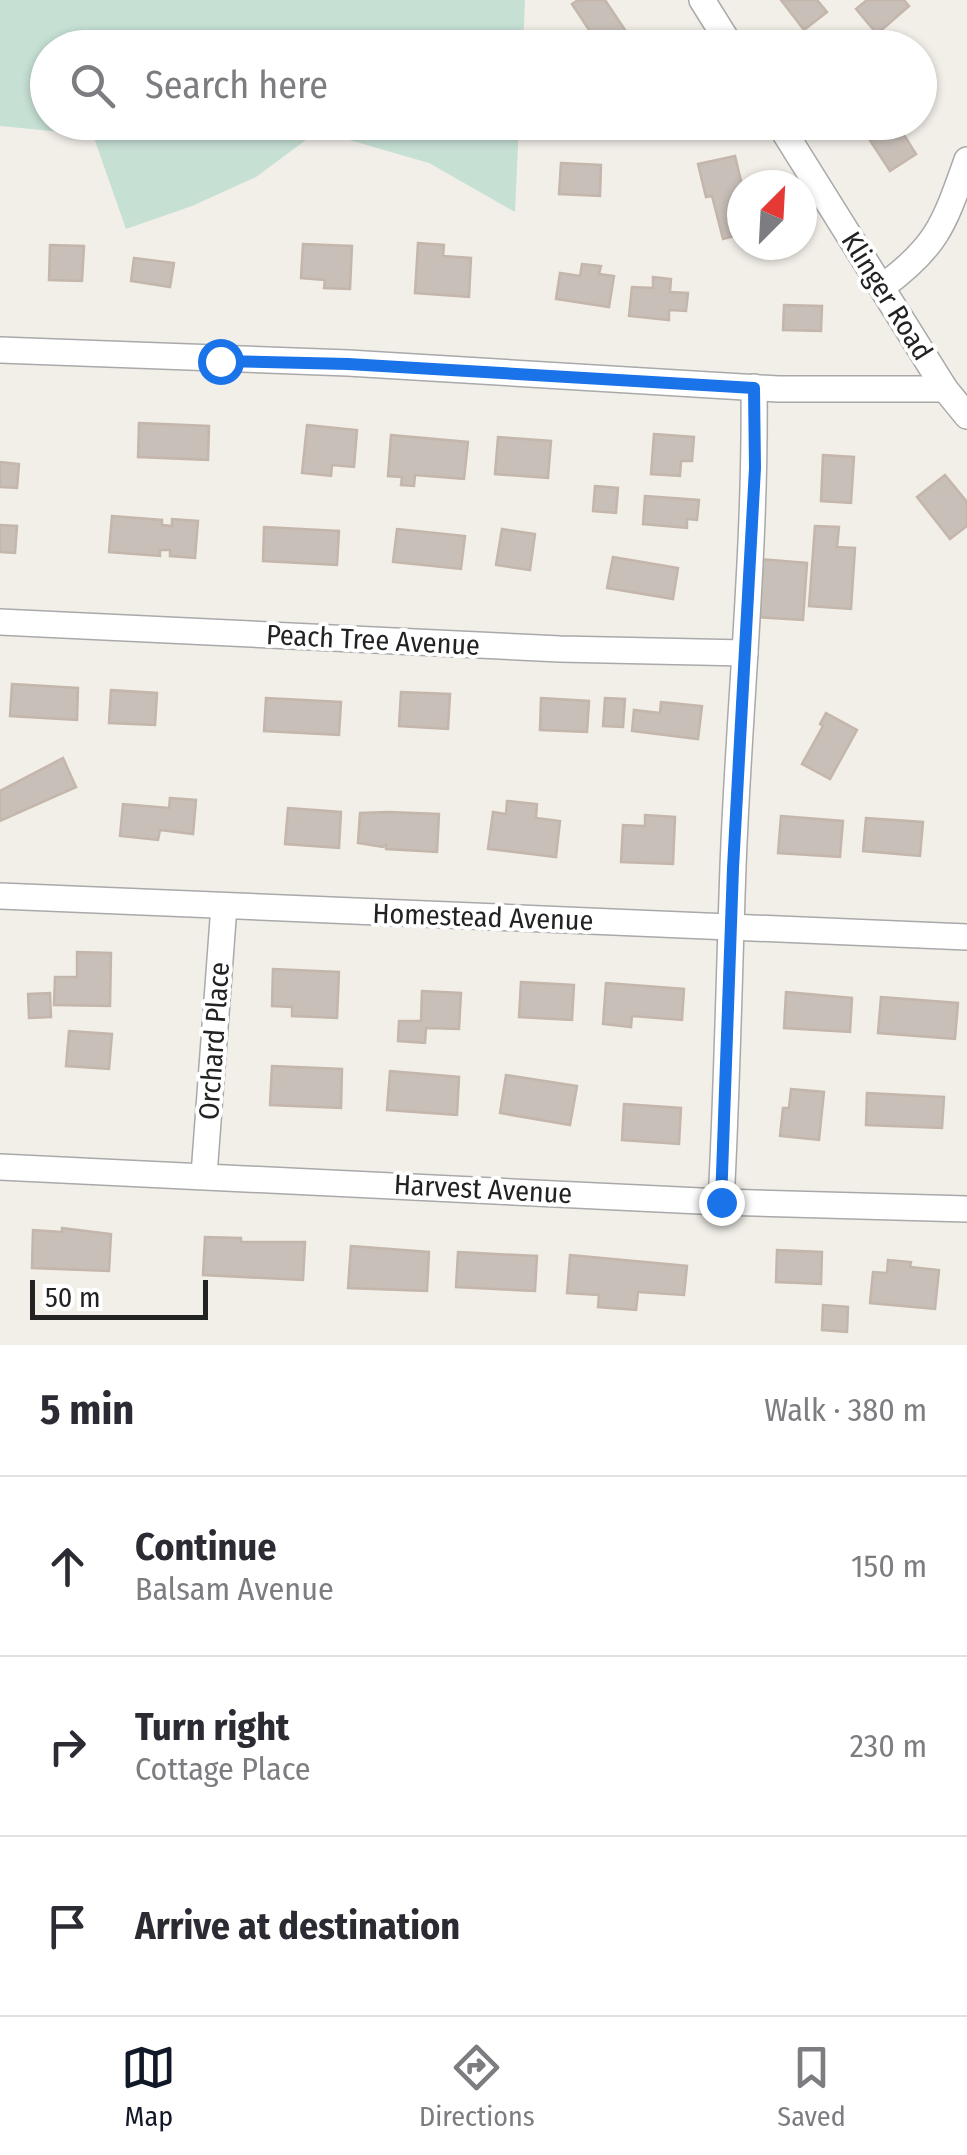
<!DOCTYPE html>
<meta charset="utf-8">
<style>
:root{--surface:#fff;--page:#f2f2f3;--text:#2b2b33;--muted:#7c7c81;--line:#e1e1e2;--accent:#111827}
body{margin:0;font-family:"Fira Sans Condensed",sans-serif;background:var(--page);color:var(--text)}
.compass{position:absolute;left:727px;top:170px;width:90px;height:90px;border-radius:50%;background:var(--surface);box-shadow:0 2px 8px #0004;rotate:24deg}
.scale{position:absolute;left:30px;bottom:25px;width:178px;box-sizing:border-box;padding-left:10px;border:5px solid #222;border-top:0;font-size:28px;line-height:35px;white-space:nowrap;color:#222;-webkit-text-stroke:8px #fff;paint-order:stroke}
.stop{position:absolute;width:30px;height:30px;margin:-22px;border:8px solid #1a73e8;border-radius:50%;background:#fff}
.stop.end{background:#1a73e8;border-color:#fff;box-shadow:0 2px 10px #0008}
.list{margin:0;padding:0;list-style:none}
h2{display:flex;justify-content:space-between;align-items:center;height:130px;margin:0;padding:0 40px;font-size:42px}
h2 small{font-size:32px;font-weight:400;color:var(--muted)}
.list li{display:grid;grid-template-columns:65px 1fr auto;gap:30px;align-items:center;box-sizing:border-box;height:180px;padding:0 40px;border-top:2px solid var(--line)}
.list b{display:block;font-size:38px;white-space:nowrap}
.list p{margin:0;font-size:32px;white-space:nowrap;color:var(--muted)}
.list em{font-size:32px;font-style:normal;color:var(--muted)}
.icon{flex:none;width:55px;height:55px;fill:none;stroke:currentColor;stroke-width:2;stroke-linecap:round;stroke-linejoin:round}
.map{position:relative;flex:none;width:967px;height:1345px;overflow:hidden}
.search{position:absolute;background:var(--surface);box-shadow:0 2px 8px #0004;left:30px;right:30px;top:30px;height:110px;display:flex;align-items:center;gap:25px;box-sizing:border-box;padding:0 35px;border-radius:55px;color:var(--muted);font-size:38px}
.sheet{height:670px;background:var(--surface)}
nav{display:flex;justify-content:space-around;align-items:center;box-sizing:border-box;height:140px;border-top:2px solid var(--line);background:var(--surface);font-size:28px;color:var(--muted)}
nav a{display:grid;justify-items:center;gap:5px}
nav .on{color:var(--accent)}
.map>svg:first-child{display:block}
</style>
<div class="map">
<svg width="967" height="1345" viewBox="0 0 967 1345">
<rect width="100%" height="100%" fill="#f2efe9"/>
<polygon fill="#c6e0d4" points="0,0 525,0 523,47 48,48 48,122 519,123 515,212 429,163 318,131 256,177 192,206 126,229 93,135 0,126"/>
<g fill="#c7bfb8" stroke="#c4b6ab" stroke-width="2.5">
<polygon points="578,0 605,0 631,39 618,48 601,48 572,4"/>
<polygon points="781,0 817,0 827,12 804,30"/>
<polygon points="867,0 904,0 909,6 877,34 856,9"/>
<polygon points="858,122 912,122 901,130 916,154 890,171"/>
<polygon points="735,156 742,185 742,234 723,239 712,196 706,197 698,164"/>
<polygon points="561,163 601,165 600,196 559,194"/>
<polygon points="418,243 444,245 443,256 471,258 469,297 415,293"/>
<polygon points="303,244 352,246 350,289 324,288 325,280 301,278"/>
<polygon points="50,245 84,246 82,281 49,280"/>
<polygon points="134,258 174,263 170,287 131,281"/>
<polygon points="582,264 601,266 599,274 614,276 609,307 556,299 560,273 580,276"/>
<polygon points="653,277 671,279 670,292 688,293 686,311 669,310 669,320 629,316 632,287 653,288"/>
<polygon points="784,305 822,306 821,331 783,330"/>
<polygon points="139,423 209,426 208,460 138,457"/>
<polygon points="307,425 357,430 354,467 332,465 331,476 302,473"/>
<polygon points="654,434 694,437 692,461 681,461 680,476 651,474"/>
<polygon points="391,435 468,442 464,479 415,475 414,486 401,485 402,477 388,476"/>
<polygon points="498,437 551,441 548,478 495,474"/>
<polygon points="823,455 854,457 851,503 821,501"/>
<polygon points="0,462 19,464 17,488 0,487"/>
<polygon points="945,475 967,502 967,526 950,539 917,497"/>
<polygon points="595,486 618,488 616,513 593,511"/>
<polygon points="645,496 699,500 697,520 687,519 687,528 643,524"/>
<polygon points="112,516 162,520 162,525 172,526 172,519 198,521 195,558 170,556 170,550 160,550 160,556 109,552"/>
<polygon points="0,525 17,526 15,553 0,552"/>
<polygon points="815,526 839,527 837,547 855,548 851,609 809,606"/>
<polygon points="264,527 339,531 337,565 263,561"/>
<polygon points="397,529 465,536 461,569 393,562"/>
<polygon points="502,529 535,534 530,570 496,565"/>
<polygon points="613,557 678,568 673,599 607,588"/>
<polygon points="760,559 807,563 803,620 755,617"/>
<polygon points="12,684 78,688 77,720 10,716"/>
<polygon points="111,690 157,693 155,725 109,723"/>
<polygon points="401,692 450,694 448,729 399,726"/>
<polygon points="266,698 341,702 339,735 264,731"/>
<polygon points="541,698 589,701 587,732 540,730"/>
<polygon points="605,698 625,699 623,727 603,726"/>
<polygon points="661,702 702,706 698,739 632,731 634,710 660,713"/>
<polygon points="826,713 857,730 830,779 802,764 823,726 820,724"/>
<polygon points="63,758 76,787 0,821 0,791"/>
<polygon points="170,798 196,800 193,834 160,830 158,840 120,836 123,804 169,808"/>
<polygon points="507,801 537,804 536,818 560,821 556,857 488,849 493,812 506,814"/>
<polygon points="288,808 341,812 339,848 285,844"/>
<polygon points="388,812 439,814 437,852 386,849 386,845 383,847 358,843 360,813"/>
<polygon points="645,815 675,817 673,864 621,862 623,825 645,826"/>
<polygon points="781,816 843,821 840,857 778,853"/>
<polygon points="866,818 923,822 920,856 863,851"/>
<polygon points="77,952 111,953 110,1006 54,1005 55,977 77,977"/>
<polygon points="273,969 339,972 337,1018 292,1016 292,1007 272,1006"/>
<polygon points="521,982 574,985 572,1020 519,1017"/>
<polygon points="606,983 684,989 682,1020 632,1016 631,1027 603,1024"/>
<polygon points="422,991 461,993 459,1029 426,1028 425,1043 398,1041 399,1021 421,1021"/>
<polygon points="786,992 852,998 850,1032 784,1028"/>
<polygon points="50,993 51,1017 29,1018 28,994"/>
<polygon points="881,997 958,1003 955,1039 878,1033"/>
<polygon points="69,1031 112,1034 109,1069 66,1066"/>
<polygon points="272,1066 342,1069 341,1108 270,1105"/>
<polygon points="390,1071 459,1077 457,1115 387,1110"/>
<polygon points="506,1075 577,1086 570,1125 500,1113"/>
<polygon points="791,1089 824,1092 819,1140 780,1136 783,1108 789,1108"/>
<polygon points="867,1093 944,1097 942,1128 866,1125"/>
<polygon points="624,1104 681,1108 679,1144 622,1140"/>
<polygon points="62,1228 111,1234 109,1271 32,1268 33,1230 62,1232"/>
<polygon points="205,1237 241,1238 241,1242 305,1242 303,1280 203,1275"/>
<polygon points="351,1246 429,1252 427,1291 348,1288"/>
<polygon points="777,1250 822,1252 821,1284 776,1282"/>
<polygon points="458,1252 537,1256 535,1291 456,1287"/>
<polygon points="570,1255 687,1266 684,1295 638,1292 636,1310 598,1307 599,1295 567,1293"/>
<polygon points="888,1260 911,1262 910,1267 939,1270 935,1309 870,1303 873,1272 887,1273"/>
<polygon points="823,1305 848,1307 847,1332 822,1330"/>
</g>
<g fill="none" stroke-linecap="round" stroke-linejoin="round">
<g stroke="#a9a9a9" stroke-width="28">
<g id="street">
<polyline points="702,0 732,48"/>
<polyline points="778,122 945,389 967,416"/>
<path d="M882,287C938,246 944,224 967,160"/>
<polyline points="0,350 348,363 778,389 945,389"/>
<polyline points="0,622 560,649 745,653"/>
<polyline points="0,896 967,937"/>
<polyline points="0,1167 721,1202 967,1209"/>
<polyline points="204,1175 224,906"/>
<path d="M721,1202C727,1090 729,978 733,867C739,707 756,548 754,387"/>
</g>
</g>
<use href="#street" stroke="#fff" stroke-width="25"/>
</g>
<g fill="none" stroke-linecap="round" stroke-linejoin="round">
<polyline stroke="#1a73e8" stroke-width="12" points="220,361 348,364 754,388 755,468 733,868 721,1202"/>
</g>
<g text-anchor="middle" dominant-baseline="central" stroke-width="8" stroke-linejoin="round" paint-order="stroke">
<g font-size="28" fill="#222" stroke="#fff">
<text transform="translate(887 296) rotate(58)">Klinger Road</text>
<text transform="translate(373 640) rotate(3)">Peach Tree Avenue</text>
<text transform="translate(483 917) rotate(2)">Homestead Avenue</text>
<text transform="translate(214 1041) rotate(-86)">Orchard Place</text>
<text transform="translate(483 1189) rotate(3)">Harvest Avenue</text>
</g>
</g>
</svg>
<svg class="compass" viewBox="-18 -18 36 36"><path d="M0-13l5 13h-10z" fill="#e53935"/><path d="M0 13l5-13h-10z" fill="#7c7c81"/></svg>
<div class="scale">50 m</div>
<div class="stop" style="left:220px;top:361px"></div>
<div class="stop end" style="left:721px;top:1202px"></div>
<div class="search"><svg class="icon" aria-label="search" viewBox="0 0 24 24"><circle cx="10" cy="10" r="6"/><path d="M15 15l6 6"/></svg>Search here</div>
</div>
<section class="sheet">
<h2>5 min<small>Walk · 380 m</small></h2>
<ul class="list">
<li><svg class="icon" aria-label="ahead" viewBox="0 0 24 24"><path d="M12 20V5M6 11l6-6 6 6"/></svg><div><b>Continue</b><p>Balsam Avenue</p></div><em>150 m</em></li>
<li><svg class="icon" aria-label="right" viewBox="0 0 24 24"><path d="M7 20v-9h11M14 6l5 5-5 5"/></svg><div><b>Turn right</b><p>Cottage Place</p></div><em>230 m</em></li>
<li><svg class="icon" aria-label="arrive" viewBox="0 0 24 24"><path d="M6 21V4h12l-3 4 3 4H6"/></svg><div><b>Arrive at destination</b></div></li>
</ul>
</section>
<nav>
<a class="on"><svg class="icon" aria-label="map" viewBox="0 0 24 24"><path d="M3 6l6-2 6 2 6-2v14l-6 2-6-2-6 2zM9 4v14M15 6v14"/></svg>Map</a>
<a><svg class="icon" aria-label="directions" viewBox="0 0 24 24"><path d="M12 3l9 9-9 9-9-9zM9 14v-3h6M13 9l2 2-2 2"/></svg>Directions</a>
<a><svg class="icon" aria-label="saved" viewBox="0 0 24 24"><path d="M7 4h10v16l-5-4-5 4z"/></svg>Saved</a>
</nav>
